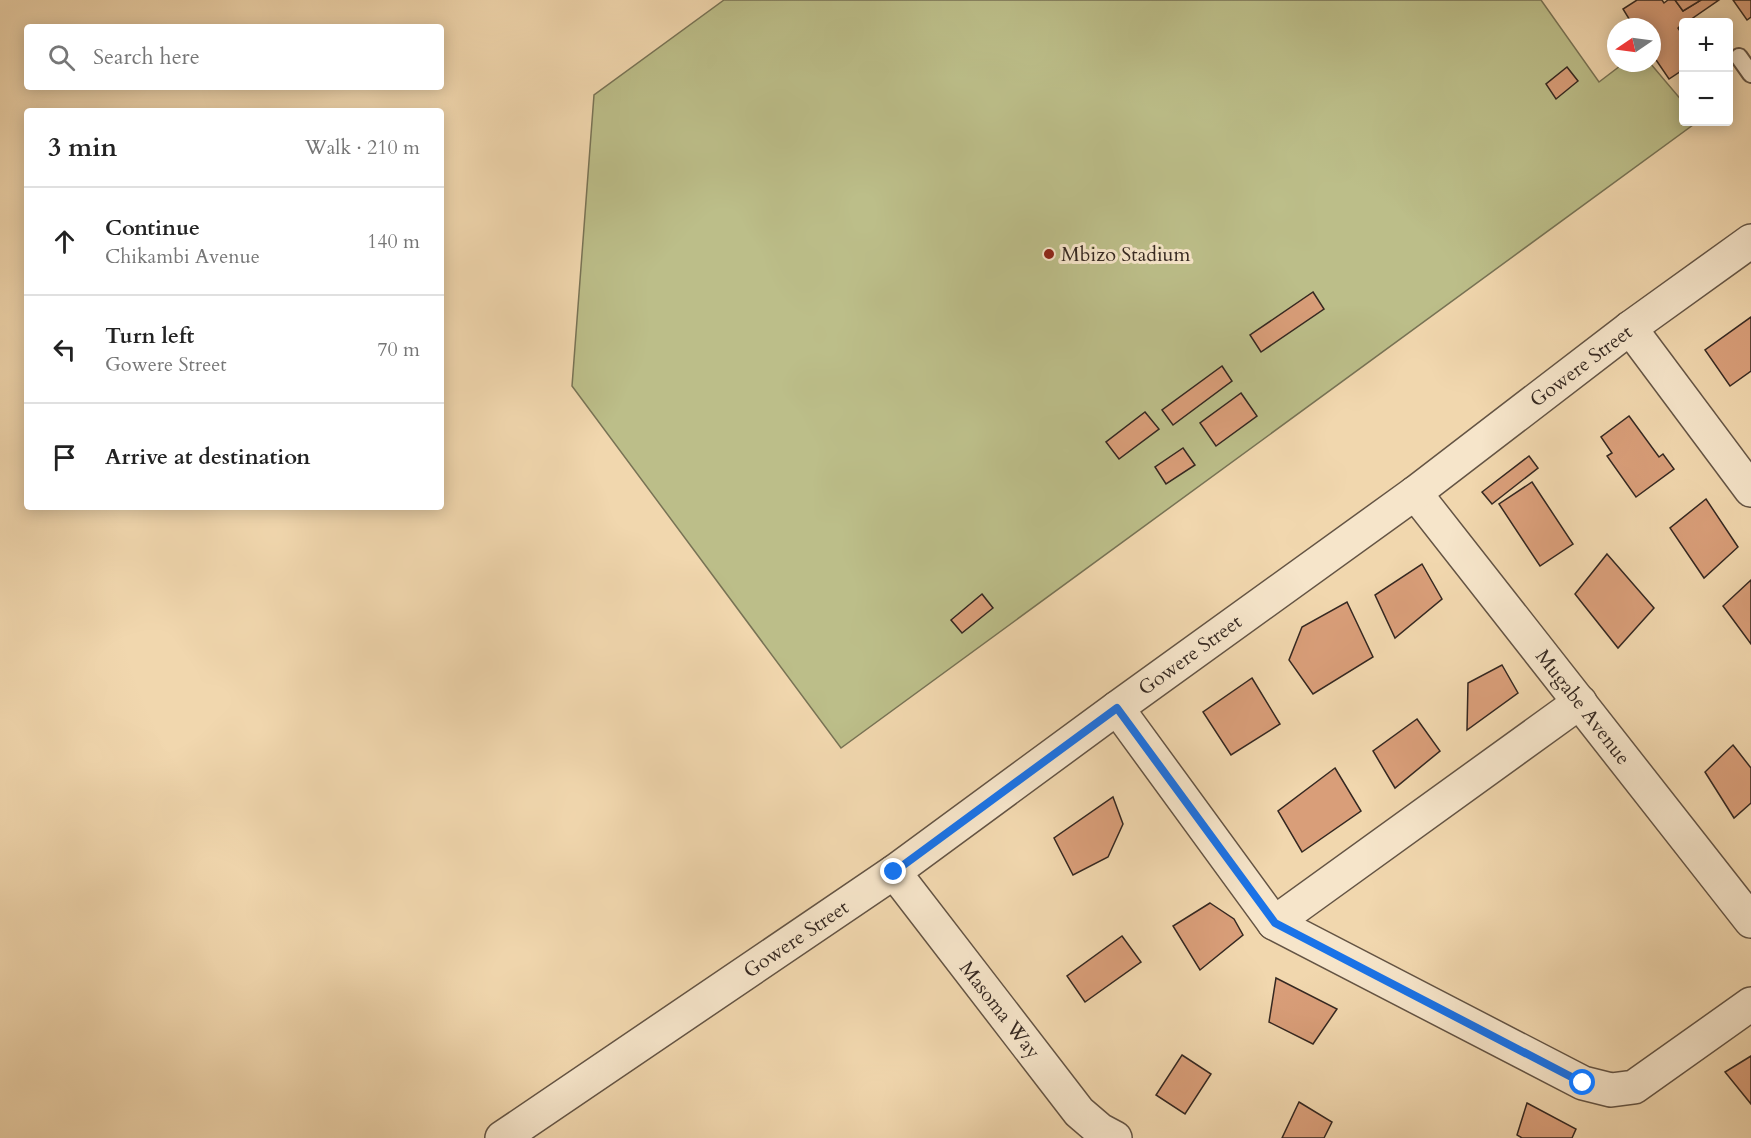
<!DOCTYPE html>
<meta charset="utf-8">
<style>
:root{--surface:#fff;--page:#f6f6f6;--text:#222;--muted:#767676;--line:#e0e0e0}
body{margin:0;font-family:Cardo,serif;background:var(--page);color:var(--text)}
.controls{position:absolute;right:18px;top:18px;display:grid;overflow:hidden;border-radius:6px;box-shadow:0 3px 15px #0003}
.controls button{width:54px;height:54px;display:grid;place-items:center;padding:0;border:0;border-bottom:2px solid var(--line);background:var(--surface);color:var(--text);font:30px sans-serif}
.compass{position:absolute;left:1607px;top:18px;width:54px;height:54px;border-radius:50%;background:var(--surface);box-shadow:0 3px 15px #0003;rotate:257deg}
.stop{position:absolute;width:18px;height:18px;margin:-14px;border:4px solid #1a73e8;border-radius:50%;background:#fff}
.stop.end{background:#1a73e8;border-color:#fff;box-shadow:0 2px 6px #0008}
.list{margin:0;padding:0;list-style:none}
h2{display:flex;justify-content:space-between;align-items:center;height:78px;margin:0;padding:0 24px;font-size:26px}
h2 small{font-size:20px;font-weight:400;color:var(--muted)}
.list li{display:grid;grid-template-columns:39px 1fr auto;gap:18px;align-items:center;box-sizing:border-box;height:108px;padding:0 24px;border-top:2px solid var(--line)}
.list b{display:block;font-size:22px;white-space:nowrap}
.list p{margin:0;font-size:20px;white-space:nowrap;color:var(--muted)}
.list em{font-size:20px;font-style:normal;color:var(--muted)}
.icon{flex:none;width:33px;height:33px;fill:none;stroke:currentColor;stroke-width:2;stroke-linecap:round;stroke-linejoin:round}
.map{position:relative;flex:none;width:1751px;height:1138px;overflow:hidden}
.search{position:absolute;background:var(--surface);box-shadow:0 3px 15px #0003;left:24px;top:24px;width:420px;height:66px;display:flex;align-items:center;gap:15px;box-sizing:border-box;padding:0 21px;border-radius:6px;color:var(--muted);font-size:22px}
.panel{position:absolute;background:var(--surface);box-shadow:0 3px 15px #0003;left:24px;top:108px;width:420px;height:402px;border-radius:6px}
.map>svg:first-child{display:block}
</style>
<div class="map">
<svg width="1751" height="1138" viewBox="0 0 1751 1138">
<rect width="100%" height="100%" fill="#f1d7ae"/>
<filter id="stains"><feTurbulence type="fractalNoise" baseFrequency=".00333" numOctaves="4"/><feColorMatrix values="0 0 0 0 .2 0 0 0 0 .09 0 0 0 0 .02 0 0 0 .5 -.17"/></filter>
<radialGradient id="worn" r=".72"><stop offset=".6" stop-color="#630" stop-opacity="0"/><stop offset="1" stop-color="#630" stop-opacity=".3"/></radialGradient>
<polygon fill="#bcbe89" stroke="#787355" stroke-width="1.5" points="724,0 1541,0 1599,82 1624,63 1650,63 1683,102 1684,122 1697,122 841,748 572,386 594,95"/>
<g fill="#d99e79" stroke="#352821" stroke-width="1.5">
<polygon points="1637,0 1662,0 1664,3 1668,0 1675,0 1683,11 1701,0 1719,0 1687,22 1684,22 1678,28 1684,37 1684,69 1669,79 1652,54 1652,27 1634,27 1623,9"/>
<polygon points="1675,0 1701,0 1683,11"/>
<polygon points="1733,0 1751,0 1751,17 1747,20"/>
<polygon points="1567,67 1578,81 1556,99 1546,84"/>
<polygon points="1313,292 1324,309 1261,352 1250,335"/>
<polygon points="1751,317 1751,371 1730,386 1705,350"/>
<polygon points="1222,366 1232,381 1173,425 1162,410"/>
<polygon points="1241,393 1257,416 1216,446 1200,423"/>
<polygon points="1145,412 1159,429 1119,459 1106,442"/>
<polygon points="1629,416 1659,457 1663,454 1674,469 1636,497 1607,456 1612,453 1601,437"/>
<polygon points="1183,448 1195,465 1166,484 1155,467"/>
<polygon points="1529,456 1538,468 1492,504 1482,492"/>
<polygon points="1532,482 1573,544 1540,566 1499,504"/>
<polygon points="1706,499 1738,547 1704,578 1670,528"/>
<polygon points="1607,554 1654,608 1618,648 1575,594"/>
<polygon points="1422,564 1442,599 1395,638 1375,595"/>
<polygon points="1751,580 1751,644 1723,606"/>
<polygon points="982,594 993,608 962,633 951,620"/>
<polygon points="1347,602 1373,657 1313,694 1289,660 1302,627"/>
<polygon points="1502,665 1518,693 1467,730 1468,683"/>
<polygon points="1252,678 1280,724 1231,755 1203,712"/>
<polygon points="1417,719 1440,751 1395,788 1373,751"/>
<polygon points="1733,745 1751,768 1751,803 1734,818 1705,772"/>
<polygon points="1335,768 1361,811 1302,852 1278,811"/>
<polygon points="1113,797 1123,824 1108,857 1073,875 1054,838"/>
<polygon points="1210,903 1234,919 1243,935 1200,970 1173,926"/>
<polygon points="1122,936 1141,962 1085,1002 1067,976"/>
<polygon points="1276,978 1337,1009 1313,1044 1269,1022"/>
<polygon points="1182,1055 1211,1074 1185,1114 1156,1095"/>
<polygon points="1751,1056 1751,1104 1725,1072"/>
<polygon points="1299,1102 1332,1122 1324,1138 1282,1138"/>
<polygon points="1527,1103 1576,1129 1572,1138 1522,1138 1517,1135"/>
</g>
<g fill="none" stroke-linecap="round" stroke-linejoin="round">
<g stroke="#645444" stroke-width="20">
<polyline id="lane" points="1739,57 1751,74"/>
</g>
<g stroke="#645444" stroke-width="36">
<g id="street">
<polyline points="1630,328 1751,490"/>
<polyline points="1415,493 1751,921"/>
<polyline points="1117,708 1274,923 1583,1083 1611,1090 1634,1087 1751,1004"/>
<polyline points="894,872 1079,1112 1100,1130 1115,1138"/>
<polyline points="1274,923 1580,702"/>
<polyline points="502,1138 894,872 1117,708 1415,493 1630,328 1751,241"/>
</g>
</g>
<use href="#lane" stroke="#f6e5ca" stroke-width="16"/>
<use href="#street" stroke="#f6e5ca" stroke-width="33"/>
</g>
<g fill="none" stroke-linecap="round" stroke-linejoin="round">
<polyline stroke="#1a73e8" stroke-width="8" points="894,872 1117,708 1275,923 1583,1083"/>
</g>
<circle fill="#8f2418" stroke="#f6e5ca" stroke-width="2" cx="1049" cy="254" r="6"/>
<g text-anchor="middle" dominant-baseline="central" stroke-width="6" stroke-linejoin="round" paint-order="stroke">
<g font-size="20" fill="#352821" stroke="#f6e5ca" text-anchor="start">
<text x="1061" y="254">Mbizo Stadium</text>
</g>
<g font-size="20" fill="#352821" stroke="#f6e5ca">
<text transform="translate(1581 366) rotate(-37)">Gowere Street</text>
<text transform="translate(1190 655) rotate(-36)">Gowere Street</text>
<text transform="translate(1583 707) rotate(52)">Mugabe Avenue</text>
<text transform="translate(796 939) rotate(-34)">Gowere Street</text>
<text transform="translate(1000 1010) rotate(52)">Masoma Way</text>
</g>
</g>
<rect width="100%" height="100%" filter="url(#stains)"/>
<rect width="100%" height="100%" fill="url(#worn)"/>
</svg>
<div class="controls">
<button>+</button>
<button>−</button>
</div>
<svg class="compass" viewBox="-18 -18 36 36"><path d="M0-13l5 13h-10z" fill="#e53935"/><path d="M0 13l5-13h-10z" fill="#767676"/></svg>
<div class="stop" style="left:1583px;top:1083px"></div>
<div class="stop end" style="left:894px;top:872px"></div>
<div class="search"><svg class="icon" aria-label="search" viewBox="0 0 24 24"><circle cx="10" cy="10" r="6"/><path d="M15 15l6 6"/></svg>Search here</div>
<section class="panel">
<h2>3 min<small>Walk · 210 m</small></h2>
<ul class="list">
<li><svg class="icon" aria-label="ahead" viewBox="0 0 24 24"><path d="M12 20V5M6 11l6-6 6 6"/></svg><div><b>Continue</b><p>Chikambi Avenue</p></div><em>140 m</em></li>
<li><svg class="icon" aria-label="left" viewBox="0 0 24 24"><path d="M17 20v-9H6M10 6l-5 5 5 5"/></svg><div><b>Turn left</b><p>Gowere Street</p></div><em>70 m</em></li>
<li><svg class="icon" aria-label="arrive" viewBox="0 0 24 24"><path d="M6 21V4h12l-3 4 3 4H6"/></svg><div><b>Arrive at destination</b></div></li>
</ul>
</section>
</div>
